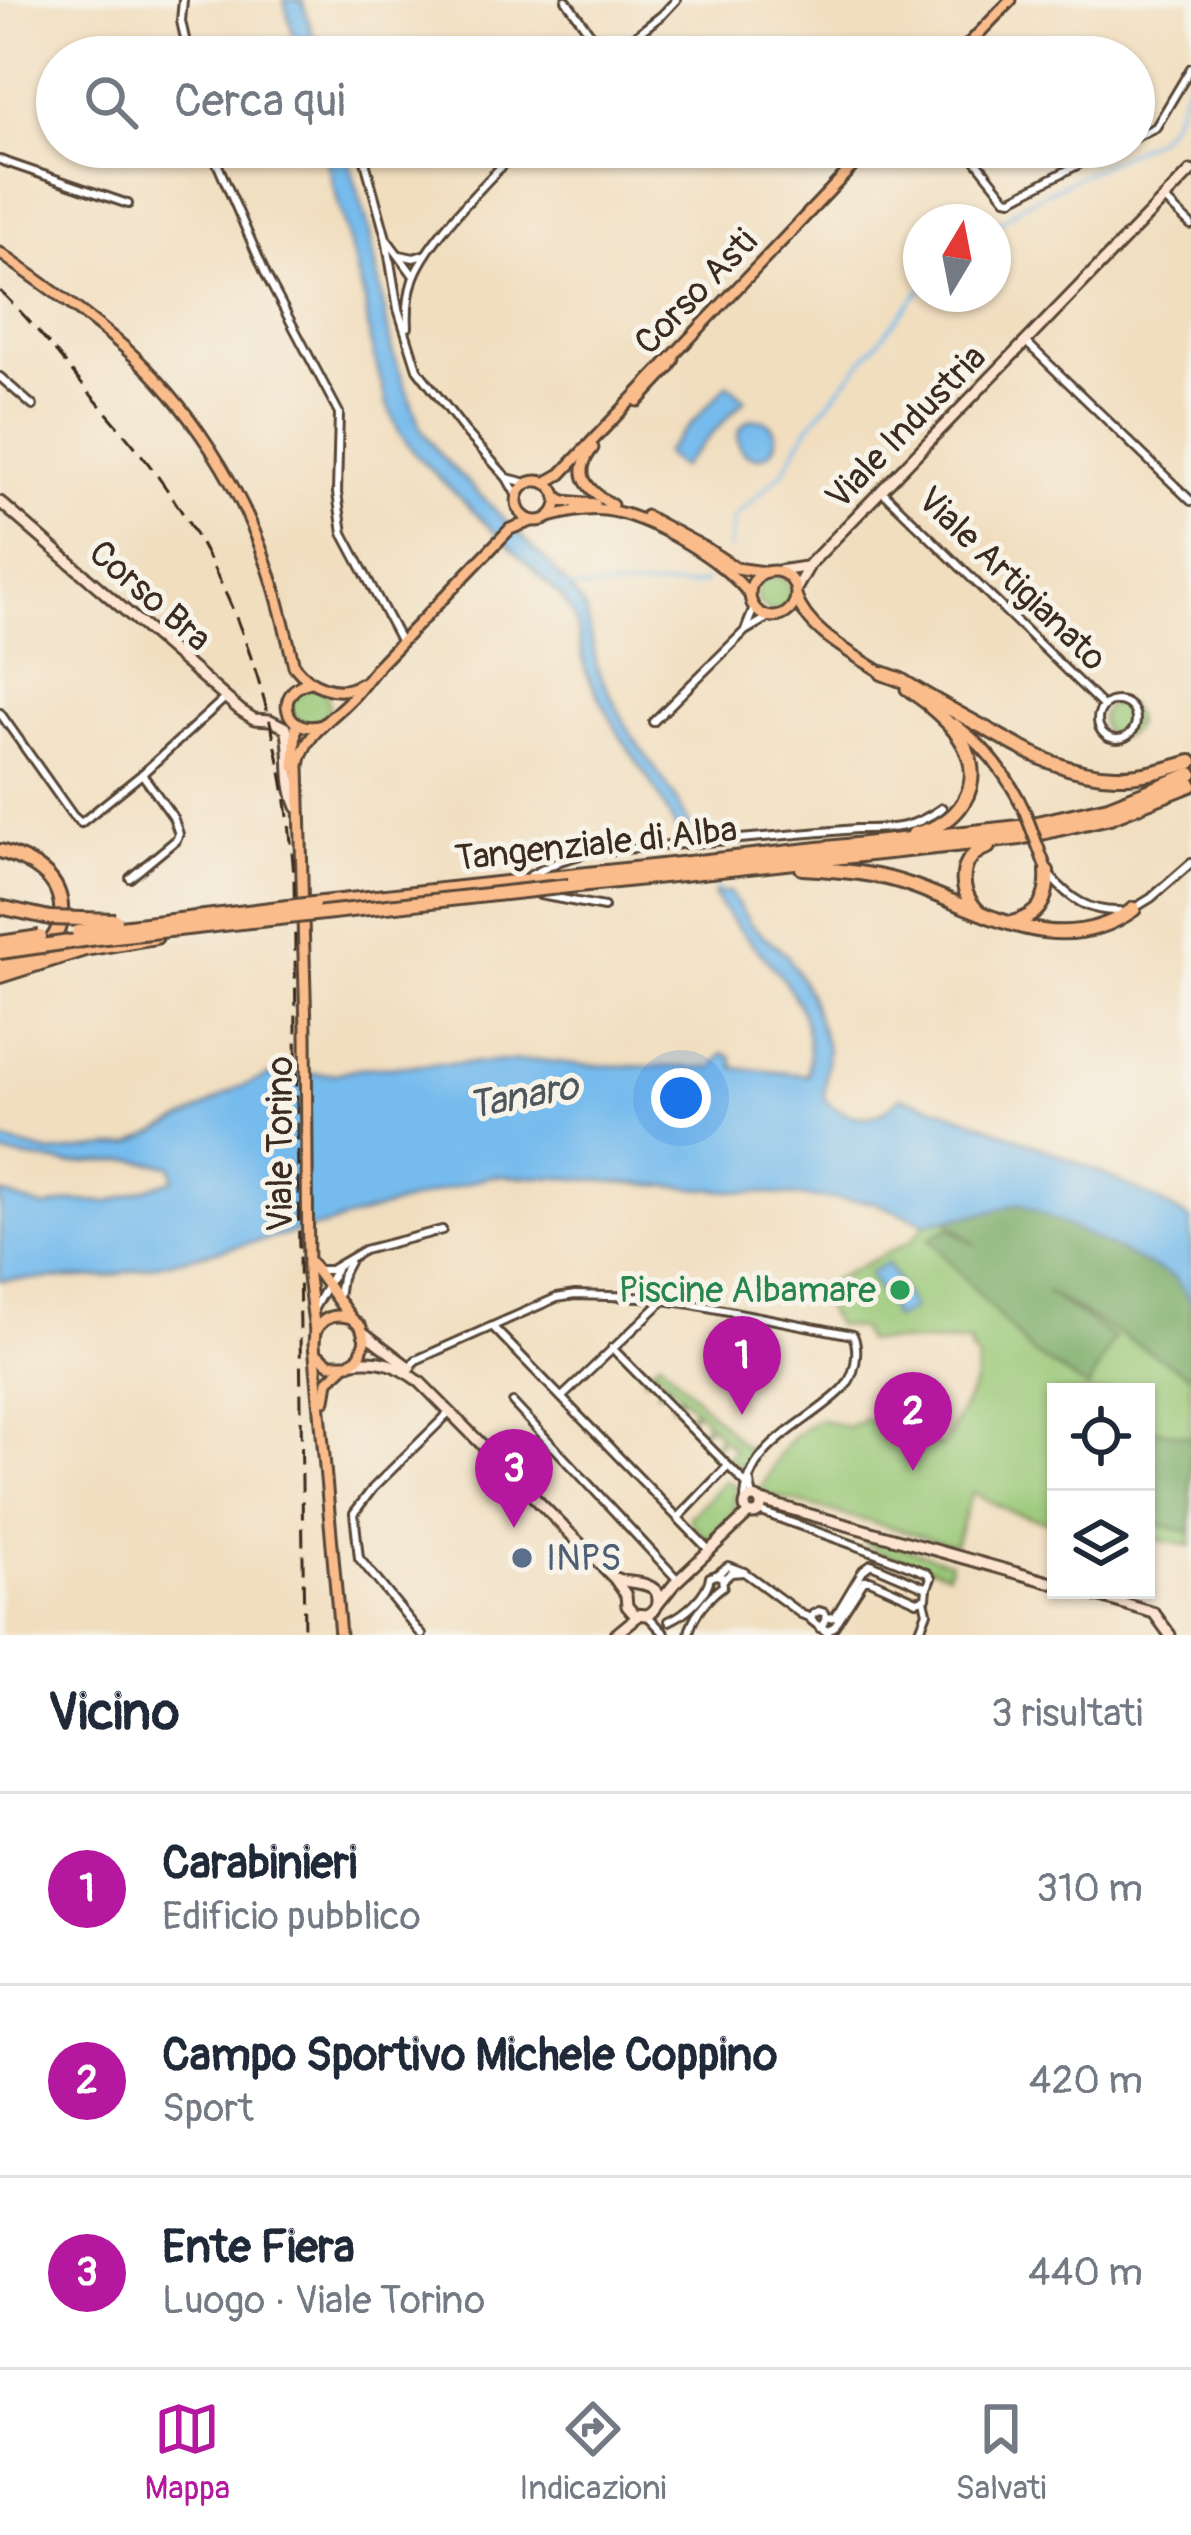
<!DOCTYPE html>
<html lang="it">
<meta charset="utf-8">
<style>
:root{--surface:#fff;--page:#f2f2f3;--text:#1f2937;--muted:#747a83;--line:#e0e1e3;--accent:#b5179e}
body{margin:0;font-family:Pangolin,sans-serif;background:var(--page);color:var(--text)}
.controls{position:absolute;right:36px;bottom:36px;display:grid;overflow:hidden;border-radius:0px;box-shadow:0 3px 9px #0004}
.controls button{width:108px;height:108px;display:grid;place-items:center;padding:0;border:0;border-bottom:3px solid var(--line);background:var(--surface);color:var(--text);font:60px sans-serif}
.compass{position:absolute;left:903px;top:204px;width:108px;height:108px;border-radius:50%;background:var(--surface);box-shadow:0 3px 9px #0004;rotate:10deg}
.you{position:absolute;left:681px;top:1098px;width:42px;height:42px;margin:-30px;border:9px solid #fff;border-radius:50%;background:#1a73e8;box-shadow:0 0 0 18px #1a73e833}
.badge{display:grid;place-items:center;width:78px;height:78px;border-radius:50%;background:var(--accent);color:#fff;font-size:39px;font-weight:700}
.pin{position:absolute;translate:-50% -99px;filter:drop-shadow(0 3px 6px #0008)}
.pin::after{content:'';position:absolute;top:63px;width:42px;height:36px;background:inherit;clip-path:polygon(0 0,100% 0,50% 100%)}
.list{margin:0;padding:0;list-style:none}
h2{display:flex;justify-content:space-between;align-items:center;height:156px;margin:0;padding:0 48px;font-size:51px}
h2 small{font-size:39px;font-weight:400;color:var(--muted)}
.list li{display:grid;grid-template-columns:78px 1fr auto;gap:36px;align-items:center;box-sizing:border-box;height:192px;padding:0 48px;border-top:3px solid var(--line)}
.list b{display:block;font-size:45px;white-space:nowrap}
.list p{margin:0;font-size:39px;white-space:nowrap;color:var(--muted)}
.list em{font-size:39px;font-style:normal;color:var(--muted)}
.icon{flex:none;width:66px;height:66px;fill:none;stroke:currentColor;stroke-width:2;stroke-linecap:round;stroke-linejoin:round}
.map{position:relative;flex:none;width:1191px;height:1635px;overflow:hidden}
.search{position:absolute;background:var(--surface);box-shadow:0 3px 9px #0004;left:36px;right:36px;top:36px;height:132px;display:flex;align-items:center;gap:30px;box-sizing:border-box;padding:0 42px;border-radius:66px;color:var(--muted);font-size:45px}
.sheet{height:732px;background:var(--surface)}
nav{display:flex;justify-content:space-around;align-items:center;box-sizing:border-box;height:168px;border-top:3px solid var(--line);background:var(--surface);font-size:33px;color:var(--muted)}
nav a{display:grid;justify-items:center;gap:6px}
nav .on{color:var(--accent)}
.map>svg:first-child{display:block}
</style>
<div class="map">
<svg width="1191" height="1635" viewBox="0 0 1191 1635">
<rect width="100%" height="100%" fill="#f7f3e8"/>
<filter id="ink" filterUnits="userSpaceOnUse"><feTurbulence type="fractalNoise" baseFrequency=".00833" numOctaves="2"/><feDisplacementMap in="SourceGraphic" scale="24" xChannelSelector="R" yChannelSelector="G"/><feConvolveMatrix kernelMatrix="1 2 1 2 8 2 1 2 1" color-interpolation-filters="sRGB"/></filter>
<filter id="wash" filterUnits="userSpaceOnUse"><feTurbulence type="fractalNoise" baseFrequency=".004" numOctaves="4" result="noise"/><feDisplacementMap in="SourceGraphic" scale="48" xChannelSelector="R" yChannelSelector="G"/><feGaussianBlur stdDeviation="2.7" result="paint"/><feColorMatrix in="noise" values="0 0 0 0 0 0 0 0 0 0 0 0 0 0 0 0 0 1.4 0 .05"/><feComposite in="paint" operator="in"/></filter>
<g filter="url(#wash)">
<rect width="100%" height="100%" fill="#f1debf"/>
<g fill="#99c877" stroke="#6a794a" stroke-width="3">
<circle cx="774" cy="594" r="17"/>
<circle cx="310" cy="705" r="19"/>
<circle cx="1118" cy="720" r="17"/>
<path d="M1020,1202L1191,1302V1546L1146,1538V1392H1056V1524L1011,1512L972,1492L955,1545L760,1492C776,1457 784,1439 819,1419L851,1428L853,1423L860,1424L862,1418L892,1427L890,1433L943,1446L975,1384L978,1360L970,1350L971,1343L865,1341L860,1329L836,1325L822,1303L826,1283L911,1241L926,1223Z"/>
<polygon points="660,1360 746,1449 749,1447 755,1454 750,1464 742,1466 725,1459 734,1450 724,1439 714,1448 711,1445 720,1436 710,1425 701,1433 699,1431 707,1422 697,1411 687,1420 685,1418 694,1409 683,1397 673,1406 671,1404 680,1395 669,1383 659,1392 657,1390 666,1380 657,1370 646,1380 643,1376"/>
<polygon points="725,1481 736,1485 734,1515 708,1539 691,1523 690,1517"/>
<polygon points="865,1537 951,1562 948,1573 880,1552 864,1543"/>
</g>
<g fill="#7aac68" stroke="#5a6b43" stroke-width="3">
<polygon points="1020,1202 1175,1278 1191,1302 1191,1376 1045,1291 1114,1338 1088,1388 1031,1352 929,1239 949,1228 976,1245 945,1219"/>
<polygon points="1146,1428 1191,1437 1191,1532 1146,1522"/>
</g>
<g fill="#76bbed" stroke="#587286" stroke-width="3">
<polygon points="284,0 302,0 320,57 299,57"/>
<polygon points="323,147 345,147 369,229 392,351 421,429 441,456 550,565 577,597 586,611 598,671 631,734 676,799 696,838 681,839 657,792 619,734 586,672 575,620 564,600 415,454 399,432 387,404 370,341 365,301"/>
<polygon points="728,384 745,399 680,468 664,453"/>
<circle cx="757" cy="438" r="19"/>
<path d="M729,892L752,926L787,955L809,993L828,1050L824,1099C839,1114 865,1124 884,1111C890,1107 895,1101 901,1097C947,1109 989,1126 1032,1144C1087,1166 1141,1189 1191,1220V1302L1175,1278L1020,1203L990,1212L926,1223L873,1202L564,1178L491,1176L327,1225L106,1277L0,1280V1193L45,1208L72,1201L110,1202L174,1179L171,1166L133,1160L69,1164L0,1154V1140L51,1153L129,1145L189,1116L235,1089L275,1073L335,1074L359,1068L538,1060L584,1065L713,1068L723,1053L731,1056L735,1068L808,1075C819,984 754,961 713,894Z"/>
<polygon points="887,1263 913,1309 895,1319 869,1273"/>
</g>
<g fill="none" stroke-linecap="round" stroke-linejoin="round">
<g stroke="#76bbed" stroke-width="3">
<path d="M993,228L1024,204L1153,140C1176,124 1178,101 1191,77"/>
<polyline points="729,549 734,518 784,471 807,429 921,289"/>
<polyline points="566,587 583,589 691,586 705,582"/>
<polyline points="689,835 697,851"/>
<polyline points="710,878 718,891"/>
</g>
</g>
</g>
<g filter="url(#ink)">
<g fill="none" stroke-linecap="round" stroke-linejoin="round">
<g stroke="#564536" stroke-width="12">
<g id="street">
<polyline points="183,0 181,21 189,57"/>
<polyline points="566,0 607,57"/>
<polyline points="335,49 337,57"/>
<polyline points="608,57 662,15 676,0"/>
<polyline points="1134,138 1156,127 1191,68"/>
<polyline points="210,147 266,275 339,413 337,493 343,533 401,642"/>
<polyline points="361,147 386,238 398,309 417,369 465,431 507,478 517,496"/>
<polyline points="965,147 1006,198 1012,199 1112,147"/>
<polyline points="0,160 128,204"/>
<polyline points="1164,199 1191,225"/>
<polyline points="388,241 414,276"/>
<polyline points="400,255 414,258 426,254"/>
<path d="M408,327C407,311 408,296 413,280C426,240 490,179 520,147"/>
<polyline points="1026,342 1191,501"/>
<polyline points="0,377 33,406"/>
<polyline points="507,478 527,483"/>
<polyline points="882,491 1103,706"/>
<polyline points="746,628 754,608"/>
<circle cx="1117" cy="720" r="19"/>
<polyline points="0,713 73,816 81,823 142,774 224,699"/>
<polyline points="653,722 745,631 769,617"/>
<path d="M531,875L560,861L590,852L856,829C893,829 911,830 942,808"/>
<path d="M1050,876C1070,899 1089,912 1120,911"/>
<polyline points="130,878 176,840 179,834 173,817 142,774"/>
<polyline points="540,895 604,907"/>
<polyline points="1133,909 1151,898 1191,863"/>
<polyline points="316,1270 330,1270 364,1250 442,1230"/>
<polyline points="338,1297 341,1277 349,1262"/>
<polyline points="313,1310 336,1269"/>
<polyline points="493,1327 710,1551"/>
<polyline points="612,1348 747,1485"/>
<path d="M409,1367L416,1360L556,1298L575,1295L642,1297L692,1304L853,1335C860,1351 855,1376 843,1389C809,1424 744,1445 745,1503"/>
<polyline points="562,1397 664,1300"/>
<polyline points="513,1403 678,1580"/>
<polyline points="750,1482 753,1499"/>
<polyline points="759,1511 879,1554 927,1573 931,1578 927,1588 871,1564 863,1570 835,1617 827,1618"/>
<polyline points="678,1518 727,1467"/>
<polyline points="744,1572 801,1614 811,1618"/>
<polyline points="716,1575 728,1566 744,1572 731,1573 723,1580"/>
<polyline points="648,1616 666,1635"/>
<path d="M669,1621C685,1614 707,1595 710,1577L716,1575L722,1577L723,1586C710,1595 690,1618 689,1635"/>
<polyline points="820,1628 827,1630 834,1627 864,1580 870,1580 917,1601 926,1598 927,1588"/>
<polyline points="820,1628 827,1618 825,1613 819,1611 813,1614 811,1620 830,1635"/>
<polyline points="422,1635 359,1558 354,1513 373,1488 450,1412"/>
<polyline points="918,1635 927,1612 924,1600"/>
</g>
</g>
<g stroke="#564536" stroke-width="15">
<g id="secondary">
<path d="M0,502L240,710L254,719L270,720L286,728C293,754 285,778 297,807"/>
<polyline points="779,571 805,567"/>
<polyline points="796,589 810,564 1191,171"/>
<polyline points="364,1333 410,1368"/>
<path d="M353,1362C381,1358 397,1365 420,1382L614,1578L626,1595L627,1606L634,1614L647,1615C658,1610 661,1600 655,1590"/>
<circle cx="753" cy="1506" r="8"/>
<polyline points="758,1500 1056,1584"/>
<path d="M615,1578C629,1585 644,1580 655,1590"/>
<polyline points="1078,1590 1154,1613 1170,1635"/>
<polyline points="658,1604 675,1583 749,1513"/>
<polyline points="615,1635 638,1616"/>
</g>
</g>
<g stroke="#564536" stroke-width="15">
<g id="primary">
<polyline points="956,57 1011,0"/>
<path d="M0,253C42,283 85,313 124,347C189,405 241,486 268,568C279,600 286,633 294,666C310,686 338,698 360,684"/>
<polyline points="638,401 669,368 674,359"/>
<path d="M593,448C571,475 588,490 612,505"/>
<circle cx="537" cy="501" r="20"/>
<polyline points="545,483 561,474 871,147"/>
<polyline points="557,497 564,501 595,504"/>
<polyline points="646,516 706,548 736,568 764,572"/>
<path d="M549,517C567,512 586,508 605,510C646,514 725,561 749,594"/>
<circle cx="773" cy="594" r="23"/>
<path d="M796,596C808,633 856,655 887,676"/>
<polyline points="376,668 510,529 532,521"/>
<path d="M310,682C272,691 285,736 322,725"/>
<polyline points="906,689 936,711"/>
<path d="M955,724C986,747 1009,777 1025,812"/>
<polyline points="294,767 296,723"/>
<polyline points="1037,844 1047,871"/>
<polyline points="310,1262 351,1318 361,1327 365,1340 360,1356 349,1364 330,1364 318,1355"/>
<path d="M315,1331C323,1317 335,1313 351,1318"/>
<polyline points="325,1400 328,1381 344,1366"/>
<path d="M340,1635L314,1344L315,1331L308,1277L306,1031L299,765C305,733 331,720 352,698C361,689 368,678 377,668"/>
</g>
</g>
<g stroke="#564536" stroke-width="18">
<g id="highway">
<path d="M882,673L901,680C931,699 961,715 992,732C1032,755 1069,775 1116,776C1142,777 1167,769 1191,762"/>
<path d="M914,834C958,826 987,785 963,743C955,728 943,718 931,707"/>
<path d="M0,851C31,860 64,877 61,915C60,928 55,939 44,948C32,958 15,961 0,966"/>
<path d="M802,868C839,870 878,873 913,886C986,912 1060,962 1134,909"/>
<polyline points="569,886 1020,838 1110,817 1191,785"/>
<polyline points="313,904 1019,827 1108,807 1191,774"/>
<path d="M978,911C957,891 958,856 988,847"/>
<path d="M1011,923C1039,917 1049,899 1047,871"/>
<polyline points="0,976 85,949 156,937"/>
</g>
</g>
<use href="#street" stroke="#fff" stroke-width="6"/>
<use href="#secondary" stroke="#fde4d1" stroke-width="9"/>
<use href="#primary" stroke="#fabc8b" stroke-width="9"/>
<use href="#highway" stroke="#fabc8b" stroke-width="12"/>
<path stroke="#3b2a1e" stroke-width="3" stroke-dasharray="18 9" stroke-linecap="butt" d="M0,291C31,321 58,354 85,388C111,418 138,448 161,481C244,597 285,737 294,878L304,1635"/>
<g stroke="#564536" stroke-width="15" stroke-linecap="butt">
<polyline id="primary-bridge" points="1025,812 1037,844"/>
</g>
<g stroke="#564536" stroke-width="18" stroke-linecap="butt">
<g id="highway-bridge">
<polyline points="0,907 50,918 115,920"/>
<polyline points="78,932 313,904"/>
<polyline points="0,943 40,937"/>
<polyline points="0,952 97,938 569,886"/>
</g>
</g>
<use href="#primary-bridge" stroke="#fabc8b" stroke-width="9"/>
<use href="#highway-bridge" stroke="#fabc8b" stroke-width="12"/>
</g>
</g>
<circle fill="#2e9e5b" stroke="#f7f3e8" stroke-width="4.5" cx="900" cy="1290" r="12"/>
<circle fill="#5c6f8a" stroke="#f7f3e8" stroke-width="4.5" cx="522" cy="1558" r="12"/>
<g text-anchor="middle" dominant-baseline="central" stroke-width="10" stroke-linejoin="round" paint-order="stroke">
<g font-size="36" fill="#3b2a1e" stroke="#f7f3e8">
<text transform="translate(696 292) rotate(-46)">Corso Asti</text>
<text transform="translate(906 427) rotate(-46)">Viale Industria</text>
<text transform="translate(1012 579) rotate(44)">Viale Artigianato</text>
<text transform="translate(150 596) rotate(41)">Corso Bra</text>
<text transform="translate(596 844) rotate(-6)">Tangenziale di Alba</text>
<text transform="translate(280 1144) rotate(-90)">Viale Torino</text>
</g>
<g font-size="36" fill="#27864d" stroke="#f7f3e8" text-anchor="end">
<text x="876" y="1290">Piscine Albamare</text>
</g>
<g font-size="36" fill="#4e5e75" stroke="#f7f3e8" text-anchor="start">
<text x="546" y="1558">INPS</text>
</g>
<g font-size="39" font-style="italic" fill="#4d565c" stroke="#f7f3e8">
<text transform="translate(523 1096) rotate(-11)">Tanaro</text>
</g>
</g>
</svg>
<div class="controls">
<button><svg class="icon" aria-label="locate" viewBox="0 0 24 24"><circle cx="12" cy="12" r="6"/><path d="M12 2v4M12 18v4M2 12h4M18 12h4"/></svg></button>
<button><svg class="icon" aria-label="layers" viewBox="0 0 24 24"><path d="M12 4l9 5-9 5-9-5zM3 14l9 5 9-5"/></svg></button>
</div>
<svg class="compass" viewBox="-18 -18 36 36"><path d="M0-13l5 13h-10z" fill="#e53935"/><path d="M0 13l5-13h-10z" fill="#747a83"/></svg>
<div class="you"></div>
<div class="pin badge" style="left:742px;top:1415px">1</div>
<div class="pin badge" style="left:913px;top:1471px">2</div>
<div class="pin badge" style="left:514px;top:1528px">3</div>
<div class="search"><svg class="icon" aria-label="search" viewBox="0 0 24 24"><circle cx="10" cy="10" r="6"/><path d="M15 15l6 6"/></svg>Cerca qui</div>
</div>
<section class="sheet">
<h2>Vicino<small>3 risultati</small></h2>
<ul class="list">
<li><span class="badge">1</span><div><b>Carabinieri</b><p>Edificio pubblico</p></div><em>310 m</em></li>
<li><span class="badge">2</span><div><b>Campo Sportivo Michele Coppino</b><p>Sport</p></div><em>420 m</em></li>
<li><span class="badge">3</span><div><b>Ente Fiera</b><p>Luogo · Viale Torino</p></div><em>440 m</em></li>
</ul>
</section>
<nav>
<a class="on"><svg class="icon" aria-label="map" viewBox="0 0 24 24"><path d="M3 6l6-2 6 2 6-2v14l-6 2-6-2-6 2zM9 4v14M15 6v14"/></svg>Mappa</a>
<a><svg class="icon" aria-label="directions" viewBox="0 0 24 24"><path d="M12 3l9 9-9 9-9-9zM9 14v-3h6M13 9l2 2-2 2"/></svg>Indicazioni</a>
<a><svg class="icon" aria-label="saved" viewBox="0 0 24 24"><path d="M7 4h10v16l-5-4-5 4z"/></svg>Salvati</a>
</nav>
